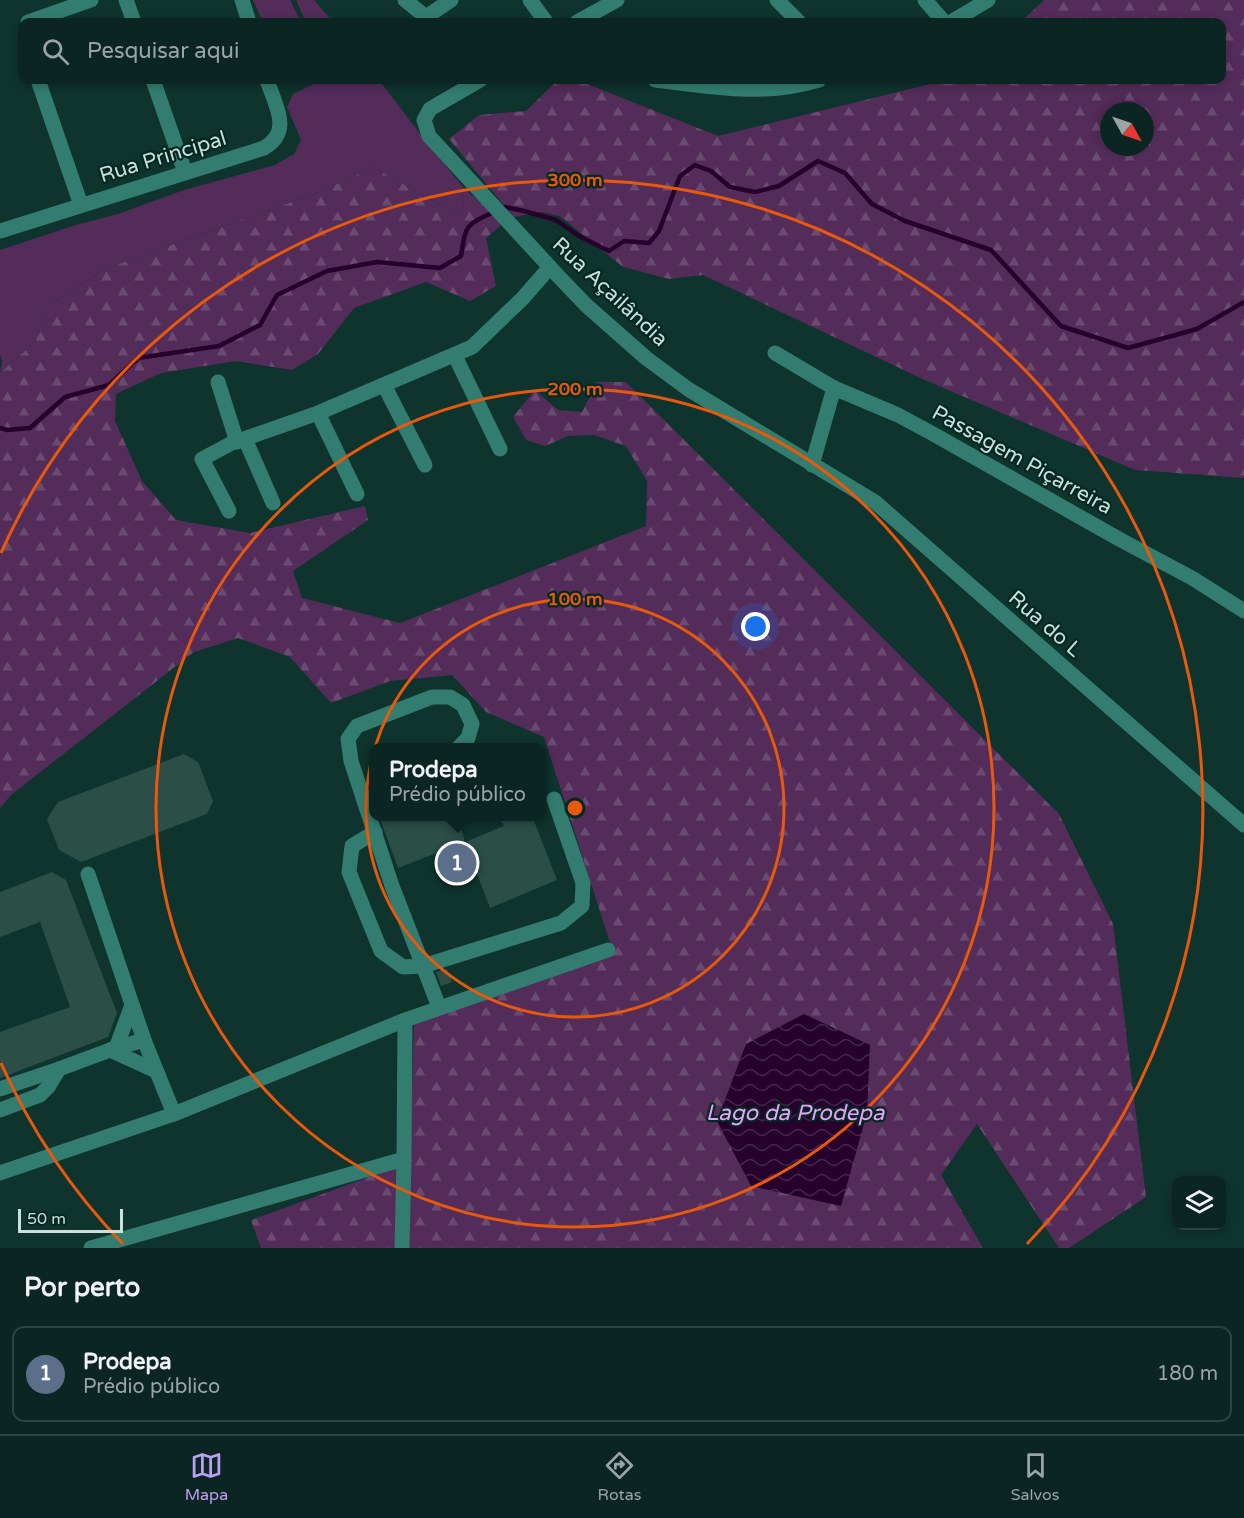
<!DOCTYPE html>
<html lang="pt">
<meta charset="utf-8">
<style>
:root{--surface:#0b2622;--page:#19322f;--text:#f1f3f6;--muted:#9aa5a5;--line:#2b4340;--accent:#bca0f2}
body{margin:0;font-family:"Varela Round",sans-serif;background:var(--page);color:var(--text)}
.controls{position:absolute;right:18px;bottom:18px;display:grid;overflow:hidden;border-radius:12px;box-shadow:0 3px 9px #0003}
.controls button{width:54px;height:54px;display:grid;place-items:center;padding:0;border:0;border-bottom:2px solid var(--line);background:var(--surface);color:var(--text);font:30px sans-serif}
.compass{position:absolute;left:1100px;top:102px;width:54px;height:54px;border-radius:50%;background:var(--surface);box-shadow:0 3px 9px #0003;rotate:130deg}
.scale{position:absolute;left:18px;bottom:15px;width:105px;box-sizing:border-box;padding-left:6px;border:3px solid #ccdfda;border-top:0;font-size:16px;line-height:21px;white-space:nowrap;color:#ccdfda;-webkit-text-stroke:4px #042923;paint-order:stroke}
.you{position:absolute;left:756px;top:627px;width:21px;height:21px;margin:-15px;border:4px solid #fff;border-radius:50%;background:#1a73e8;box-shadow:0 0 0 9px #1a73e833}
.badge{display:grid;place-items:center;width:39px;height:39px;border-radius:50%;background:var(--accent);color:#fff;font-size:20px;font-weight:700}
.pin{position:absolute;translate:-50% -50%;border:3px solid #fff;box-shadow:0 2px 6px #0006}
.popup{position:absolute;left:369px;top:743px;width:177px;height:78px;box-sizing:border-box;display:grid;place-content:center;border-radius:12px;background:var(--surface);filter:drop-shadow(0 2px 4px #0005);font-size:20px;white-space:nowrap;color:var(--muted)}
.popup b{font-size:22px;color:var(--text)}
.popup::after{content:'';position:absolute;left:50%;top:100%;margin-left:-12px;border:12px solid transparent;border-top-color:var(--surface)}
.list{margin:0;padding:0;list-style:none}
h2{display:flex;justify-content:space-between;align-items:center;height:78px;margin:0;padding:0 24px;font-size:26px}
h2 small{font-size:20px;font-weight:400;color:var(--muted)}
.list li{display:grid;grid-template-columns:39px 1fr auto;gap:18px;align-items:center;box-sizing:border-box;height:96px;margin:0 12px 12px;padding:0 12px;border:2px solid var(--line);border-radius:12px}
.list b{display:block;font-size:22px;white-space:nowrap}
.list p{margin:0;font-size:20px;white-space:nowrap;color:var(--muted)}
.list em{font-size:20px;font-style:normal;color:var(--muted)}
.icon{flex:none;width:33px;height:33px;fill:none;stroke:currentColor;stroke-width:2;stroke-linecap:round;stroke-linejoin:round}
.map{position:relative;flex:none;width:1244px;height:1248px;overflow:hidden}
.search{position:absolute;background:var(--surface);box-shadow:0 3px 9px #0003;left:18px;right:18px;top:18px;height:66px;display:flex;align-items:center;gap:15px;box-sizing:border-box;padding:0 21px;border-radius:12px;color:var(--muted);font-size:22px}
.sheet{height:186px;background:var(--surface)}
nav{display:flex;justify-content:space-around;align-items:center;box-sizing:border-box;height:84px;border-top:2px solid var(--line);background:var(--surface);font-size:16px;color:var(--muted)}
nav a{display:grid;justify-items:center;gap:3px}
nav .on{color:var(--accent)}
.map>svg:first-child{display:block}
</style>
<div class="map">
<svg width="1244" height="1248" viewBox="0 0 1244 1248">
<defs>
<pattern id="forest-firs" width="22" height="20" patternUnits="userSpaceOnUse" patternTransform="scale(1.5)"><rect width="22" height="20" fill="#532c5a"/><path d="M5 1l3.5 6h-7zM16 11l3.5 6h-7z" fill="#6b4a71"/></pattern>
<pattern id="water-waves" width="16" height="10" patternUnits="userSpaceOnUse" patternTransform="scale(1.5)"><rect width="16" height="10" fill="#26012c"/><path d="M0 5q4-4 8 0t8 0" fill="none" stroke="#44264a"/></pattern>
</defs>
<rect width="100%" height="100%" fill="#0f332d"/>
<g fill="#532c5a">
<polygon points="253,0 290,0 299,18 288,22 263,22"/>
<polygon points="296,0 314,0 333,22 306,22"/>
<polygon points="322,80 379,80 424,139 463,187 462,217 373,167 322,191 105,269 45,308 36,341 0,373 2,361 0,355 0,250 79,224 118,214 184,190 275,165 294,154 301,140 287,107 293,94"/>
</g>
<g fill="url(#forest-firs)" fill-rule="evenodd">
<path d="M1044,0H1244V478L1135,470L927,381L703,275L669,279L623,267L560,216L541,212L514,217L449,139L479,115L526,111L558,80H577L718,136L947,80H1222V22H1021ZM1109,111H1145V147H1109Z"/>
<polygon points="373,167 462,217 463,187 492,213 501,225 486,238 496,286 470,301 426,282 354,308 318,354 292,370 236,361 161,373 116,394 115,421 142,481 176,520 250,533 365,506 368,520 293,571 302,598 400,623 646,526 647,481 626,446 594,435 568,436 545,446 526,440 513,417 535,390 558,410 582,412 597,382 626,382 1059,814 1113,924 1146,1197 1069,1248 1059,1248 977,1124 941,1175 983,1248 261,1248 251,1220 410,1162 414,1018 613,952 544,737 486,712 452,675 390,681 331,703 290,657 238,638 194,652 11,795 0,808 0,373 36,341 45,308 105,269 322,191"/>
</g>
<polygon fill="url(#water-waves)" points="804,1014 870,1045 867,1113 841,1206 751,1186 717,1121 746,1044"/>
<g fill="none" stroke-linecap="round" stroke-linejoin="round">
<g stroke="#26012c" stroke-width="4.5">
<polyline points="501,209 505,207 524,211 556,220 579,236 609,251 624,241 649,243 659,231 680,176 695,165 711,171 730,187 755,192 779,186 818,161 845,173 872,204 905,221 991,250 1061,326 1128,348 1197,329 1244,302"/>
<path d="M0,428L7,430L30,428L65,397L109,385L138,358L219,346L260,325L277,295L327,271L377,262L440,268L461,256C466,225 465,225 494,212"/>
</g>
</g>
<g fill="#2b4e47">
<polygon points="184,754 198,762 213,801 207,814 81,862 59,850 47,819 58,802"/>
<polygon points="379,816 457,816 465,842 398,868"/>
<polygon points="498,816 532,816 557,880 490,908 465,842 504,826"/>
<polygon points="52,872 66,880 117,1013 108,1037 0,1078 0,1032 70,1007 40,922 0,937 0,892"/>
<polygon points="447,969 452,982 441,986 436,972"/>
</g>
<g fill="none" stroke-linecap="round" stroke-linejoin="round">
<g stroke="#327d6f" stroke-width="15">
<polyline points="126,0 134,22"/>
<polyline points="242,0 249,22"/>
<polyline points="405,0 426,17 451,0"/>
<polyline points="530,0 546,22"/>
<polyline points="777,0 799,22"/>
<polyline points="925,0 944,22"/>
<polyline points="28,22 91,0"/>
<polyline points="577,22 617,0"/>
<polyline points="951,22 988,0"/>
<polyline points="38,80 81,205"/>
<polyline points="153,80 185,172"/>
<polyline points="480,80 430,109 424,120 429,136 560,278 587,306 646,358 688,389 875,502 1244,825"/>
<path d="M655,80C712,87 762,97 819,80"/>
<path d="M0,231L264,148C293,131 275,105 267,80"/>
<polyline points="775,353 834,388 898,415 935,435 1119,539 1192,578 1244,611"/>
<polyline points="455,356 500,449"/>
<polyline points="218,382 237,442"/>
<polyline points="384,385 425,465"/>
<polyline points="318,413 357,494"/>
<polyline points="245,439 273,503"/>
<polyline points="812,465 834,388"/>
<polyline points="229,511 202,459 232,443 318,413 472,347 523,298 550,267"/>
<polyline points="375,832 352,846 349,872 381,951 403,967 423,966 561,923 582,906 583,883 554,799"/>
<polyline points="88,874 144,1040 174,1114"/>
<polyline points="439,1007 392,886 351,761 348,739 357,726 432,697 450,697 463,705 472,724 468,738 458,748"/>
<polyline points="116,1048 132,1005"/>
<polyline points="110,1050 156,1071"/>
<polyline points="0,1089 59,1069"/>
<polyline points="0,1110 40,1095 48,1087 59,1069 110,1050 144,1040"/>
<polyline points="0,1173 174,1114 405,1020"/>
<polyline points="91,1248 404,1159 405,1020 608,950"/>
<polyline points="402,1248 404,1159"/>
</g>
</g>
<g fill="none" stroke="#e8590c" stroke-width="3">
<circle cx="575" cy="808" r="209"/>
<circle cx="575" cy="808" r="419"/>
<path d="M123 1244A628 628 0 0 1 1 1063M1 553A628 628 0 1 1 1027 1244"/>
</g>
<g text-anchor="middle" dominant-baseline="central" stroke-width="4.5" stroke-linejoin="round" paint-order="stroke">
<g font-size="21" fill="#ccdfda" stroke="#042923">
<text transform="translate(163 157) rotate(-17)">Rua Principal</text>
<text transform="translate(610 292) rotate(43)">Rua Açailândia</text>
<text transform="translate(1022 460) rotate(29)">Passagem Piçarreira</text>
<text transform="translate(1045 624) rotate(41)">Rua do L</text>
</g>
<g font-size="22" font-style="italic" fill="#eda2f9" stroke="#042923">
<text x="795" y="1113">Lago da Prodepa</text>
</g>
</g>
<circle cx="575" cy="808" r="9" fill="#e8590c" stroke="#042923" stroke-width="3"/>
<g font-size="18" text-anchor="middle" font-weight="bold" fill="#e8590c" stroke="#042923" stroke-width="4.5" stroke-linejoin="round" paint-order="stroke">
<text x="575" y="186">300 m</text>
<text x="575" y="395">200 m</text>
<text x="575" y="605">100 m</text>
</g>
</svg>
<div class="controls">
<button><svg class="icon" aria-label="layers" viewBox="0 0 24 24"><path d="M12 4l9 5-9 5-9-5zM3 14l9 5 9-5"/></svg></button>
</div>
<svg class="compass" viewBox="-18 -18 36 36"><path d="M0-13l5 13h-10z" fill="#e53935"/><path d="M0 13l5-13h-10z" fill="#9aa5a5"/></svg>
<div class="scale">50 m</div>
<div class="you"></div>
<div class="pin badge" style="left:457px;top:863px;background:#5c6f8a">1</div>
<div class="popup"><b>Prodepa</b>Prédio público</div>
<div class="search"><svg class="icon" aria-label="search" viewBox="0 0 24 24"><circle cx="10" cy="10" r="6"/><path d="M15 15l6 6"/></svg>Pesquisar aqui</div>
</div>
<section class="sheet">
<h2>Por perto<small></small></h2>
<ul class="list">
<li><span class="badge" style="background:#5c6f8a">1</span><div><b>Prodepa</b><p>Prédio público</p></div><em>180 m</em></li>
</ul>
</section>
<nav>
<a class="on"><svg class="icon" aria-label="map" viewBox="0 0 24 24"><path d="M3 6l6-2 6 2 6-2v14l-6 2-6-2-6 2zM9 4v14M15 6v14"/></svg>Mapa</a>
<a><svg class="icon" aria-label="directions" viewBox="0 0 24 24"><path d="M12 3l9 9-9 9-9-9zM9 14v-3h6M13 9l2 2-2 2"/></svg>Rotas</a>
<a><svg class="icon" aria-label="saved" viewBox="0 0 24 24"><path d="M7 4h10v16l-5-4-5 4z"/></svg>Salvos</a>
</nav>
